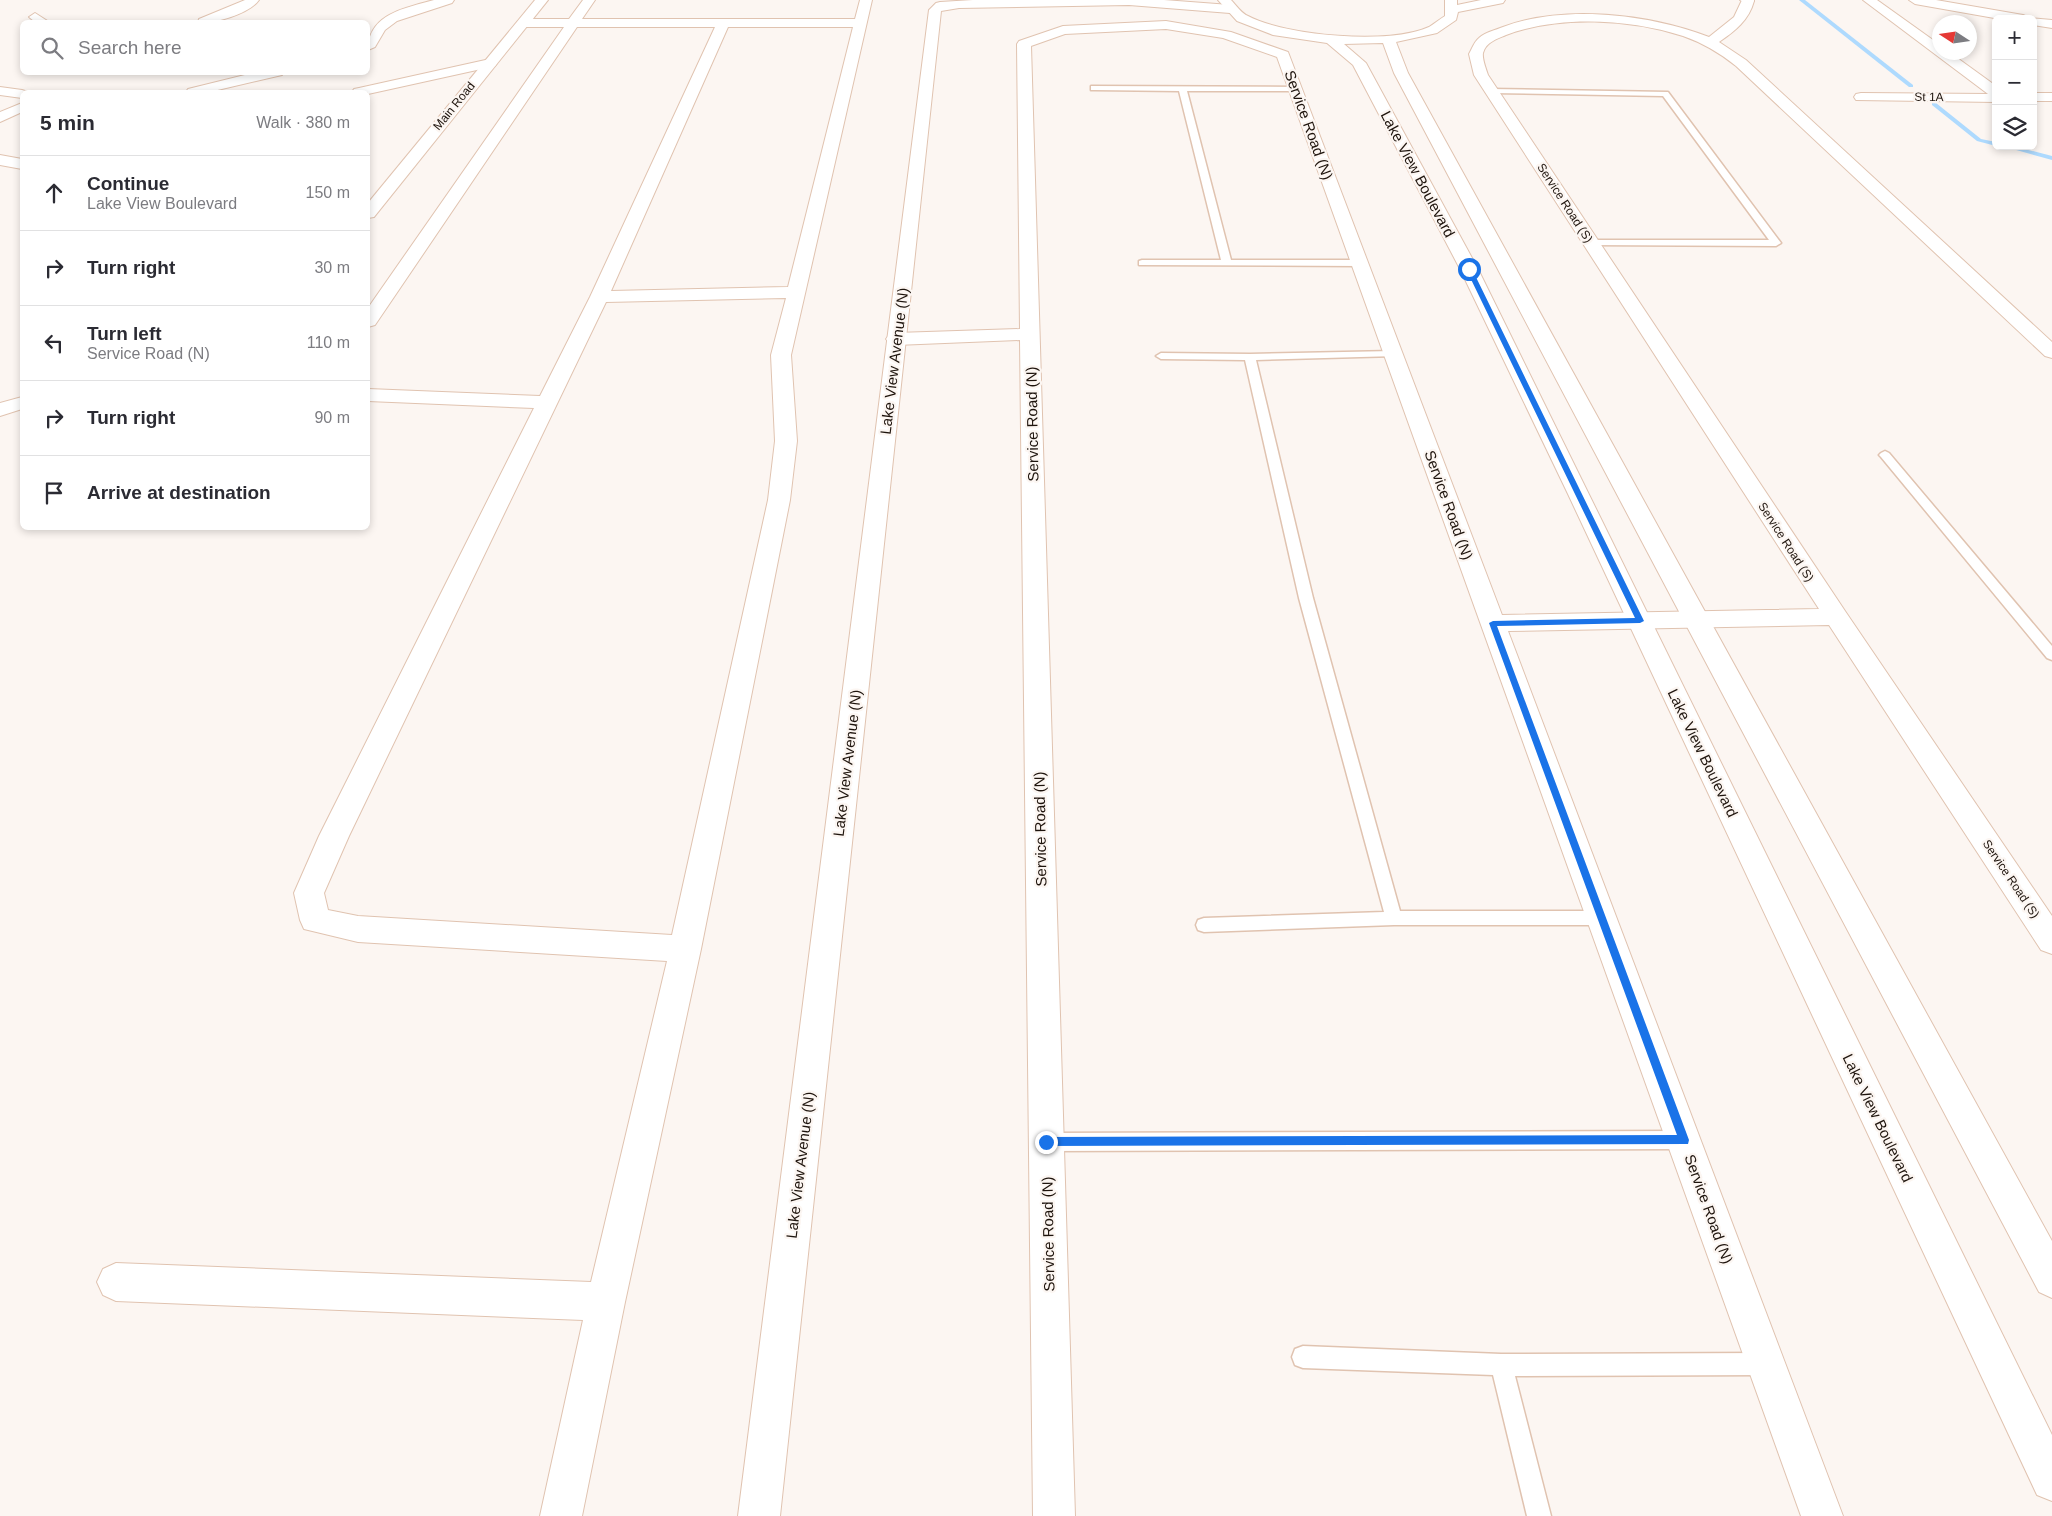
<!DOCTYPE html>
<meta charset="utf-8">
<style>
:root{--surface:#fff;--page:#f7f7f7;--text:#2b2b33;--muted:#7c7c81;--line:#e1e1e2}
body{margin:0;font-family:Helvetica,sans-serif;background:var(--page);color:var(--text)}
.controls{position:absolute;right:15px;top:15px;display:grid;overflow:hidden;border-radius:8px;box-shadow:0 2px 8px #0003}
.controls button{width:45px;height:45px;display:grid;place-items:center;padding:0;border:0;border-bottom:1px solid var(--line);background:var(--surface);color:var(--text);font:25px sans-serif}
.compass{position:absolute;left:1932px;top:15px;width:45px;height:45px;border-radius:50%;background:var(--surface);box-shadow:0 2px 8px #0003;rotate:282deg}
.stop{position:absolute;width:15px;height:15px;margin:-11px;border:4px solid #1a73e8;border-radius:50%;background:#fff}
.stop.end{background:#1a73e8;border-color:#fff;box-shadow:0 1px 5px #0008}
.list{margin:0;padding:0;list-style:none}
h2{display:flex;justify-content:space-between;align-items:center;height:65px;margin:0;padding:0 20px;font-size:21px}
h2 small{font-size:16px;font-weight:400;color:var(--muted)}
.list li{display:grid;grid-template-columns:32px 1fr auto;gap:15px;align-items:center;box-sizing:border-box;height:75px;padding:0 20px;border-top:1px solid var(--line)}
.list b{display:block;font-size:19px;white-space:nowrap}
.list p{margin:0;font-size:16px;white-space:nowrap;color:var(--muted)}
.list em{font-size:16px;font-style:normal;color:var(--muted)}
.icon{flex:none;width:28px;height:28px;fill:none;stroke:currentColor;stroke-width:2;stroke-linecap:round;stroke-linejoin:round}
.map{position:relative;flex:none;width:2052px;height:1516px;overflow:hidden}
.search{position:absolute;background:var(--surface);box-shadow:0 2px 8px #0003;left:20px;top:20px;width:350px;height:55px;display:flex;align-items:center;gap:12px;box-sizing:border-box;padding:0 18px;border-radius:8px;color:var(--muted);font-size:19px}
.panel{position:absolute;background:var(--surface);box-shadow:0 2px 8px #0003;left:20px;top:90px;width:350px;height:440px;border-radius:8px}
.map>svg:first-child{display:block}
</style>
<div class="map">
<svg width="2052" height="1516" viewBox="0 0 2052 1516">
<rect width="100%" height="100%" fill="#fcf6f2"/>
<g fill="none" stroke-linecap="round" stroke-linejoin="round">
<g fill="#aedafe" fill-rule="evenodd">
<polygon points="1799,0 1805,0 1913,85 1913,87 1909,87"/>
<polygon points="1932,103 1936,103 1981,139 1996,142 1996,146 1977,141 1932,105"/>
<polygon points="2002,146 2013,146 2052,156 2052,160"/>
</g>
<g stroke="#e0c3b0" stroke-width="3">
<g id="service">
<polygon points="1091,86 1298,87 1298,91 1187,91 1231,260 1360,260 1365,263 1360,266 1139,265 1139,261 1142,260 1221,260 1179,91 1094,90 1091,90"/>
<polygon points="1489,89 1668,92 1781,243 1776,246 1588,245 1586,243 1591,240 1769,240 1663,96 1492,93 1489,93"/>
<polygon points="1393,351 1397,352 1398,354 1397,356 1256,360 1313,598 1400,911 1602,911 1608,913 1610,918 1608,923 1602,925 1394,925 1204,932 1198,930 1196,925 1198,920 1204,918 1384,912 1299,598 1245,360 1161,359 1156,356 1161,353 1250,354"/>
<polygon points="1885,451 1889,453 2052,646 2052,660 2047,658 1881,457 1879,455 1881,453"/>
<polygon points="1684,1131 1691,1134 1694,1140 1691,1146 1684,1149 1047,1151 1040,1148 1037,1142 1040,1136 1047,1133"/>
<polygon points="1303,1346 1501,1354 1766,1353 1774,1356 1777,1364 1774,1372 1766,1375 1515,1376 1551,1516 1527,1516 1493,1375 1303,1368 1295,1365 1292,1357 1295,1349"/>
</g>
</g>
<g stroke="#e0c3b0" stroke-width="2">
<g id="minor">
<path d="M245,0H259C249,14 214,24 198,22L199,19Z"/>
<path d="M434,0H454L452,3L397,21L385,30L375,47L368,50C368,14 405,8 434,0Z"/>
<path d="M583,0H595L582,19H855L860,0H872L791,355L797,441L790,500L701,949L625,1302L582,1516H540L583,1320L116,1301L103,1295L97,1282L103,1269L116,1263L591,1282L667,961L358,942L304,929L300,920L294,893L319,836L534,408L368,401V389L540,396L590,297L715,27H577L375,325L368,327V308L564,27H524L518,23L524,19H569ZM728,27H853L788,287L611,291ZM786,298L771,355L775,441L768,500L672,935L358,916L328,910L324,893L349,836L606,302Z"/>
<path d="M1742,0L1754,1C1749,20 1735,31 1719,42L1746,60L2052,342V358L2045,356L1736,66C1720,53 1703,43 1683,36C1629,19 1560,15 1506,35C1497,39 1486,42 1483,53C1482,59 1486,69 1488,75L1845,611L2052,916V954L2041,950L1829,625L1508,631L1843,1516H1801L1277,57L1223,38L1166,29L1065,34L1031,46L1075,1516H1033L1020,340L896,345L889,343L886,339L889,335L896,333L1020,329L1017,44L1019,41L1063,26L1166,21L1231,32L1288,52L1502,615L1819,609L1474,75L1469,54C1472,49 1474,42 1479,38C1485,32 1496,30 1503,27C1564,4 1649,14 1709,37L1734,17Z"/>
<polygon points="1863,0 1877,0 1940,45 1940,52 1949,52 1996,86 1996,102 1856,100 1854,97 1856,94 1861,93 1988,94"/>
<polygon points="1909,0 1936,0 2023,15 2029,18 2052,20 2052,28 2033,25 2033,19 2000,19 1915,4"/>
<polygon points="35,13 49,22 35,22 29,17"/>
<polygon points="490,59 495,60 497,63 495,66 368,94 368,92 352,92 354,89 359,88"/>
<polygon points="257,72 284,72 282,75 209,92 186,92 188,89"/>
<polygon points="0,87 22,90 28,92 22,92 22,98 0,95"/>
<rect x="2033" y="93" width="19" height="8"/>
<polygon points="22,103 22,112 0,122 0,112"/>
<polygon points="0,155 22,159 22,169 0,165"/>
</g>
</g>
<g stroke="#e0c3b0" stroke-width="2">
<g id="tertiary">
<polygon points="535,0 548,0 374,217 368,218 368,203"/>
<polygon points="973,0 1164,0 1230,5 1236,9 1230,13 1129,5 959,8 941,11 780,1516 738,1516 929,10 936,3 940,2"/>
<polygon points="1740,0 1754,0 1754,1 1748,5"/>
<polygon points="22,397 22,409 0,416 0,403"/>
</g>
</g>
<g stroke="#e0c3b0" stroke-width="2">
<path id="secondary" d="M1218,0H1231C1236,5 1241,13 1248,16C1285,36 1391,45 1429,27C1434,24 1440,19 1445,16V0H1457V5L1481,0H1505L1503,3L1458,12L1456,20L1437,33L1396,42L1408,73L2052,1241V1298L2039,1292L1394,73L1383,43L1344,44L1366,63L1478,269L2052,1435V1501L2037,1495L1568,494L1460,269L1353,65L1327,43L1273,35L1237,21Z"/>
</g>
<use href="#service" fill="#fff" fill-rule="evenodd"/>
<use href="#minor" fill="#fff" fill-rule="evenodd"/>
<use href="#tertiary" fill="#fff" fill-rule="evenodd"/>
<use href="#secondary" fill="#fff" fill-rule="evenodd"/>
</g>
<polygon fill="#1a73e8" points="1469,268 1472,269 1644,621 1640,623 1497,626 1689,1140 1688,1144 1043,1146 1041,1142 1043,1139 1046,1137 1677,1135 1489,623 1493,621 1635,618 1466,269"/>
<g text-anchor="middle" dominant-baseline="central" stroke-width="4.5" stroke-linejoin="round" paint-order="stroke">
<g font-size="12" fill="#1e140d" stroke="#fcf6f2">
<text transform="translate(1929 97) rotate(1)">St 1A</text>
<text transform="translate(454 106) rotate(-51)">Main Road</text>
<text transform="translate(1565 203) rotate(57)">Service Road (S)</text>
<text transform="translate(1786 542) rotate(57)">Service Road (S)</text>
<text transform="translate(2011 879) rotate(56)">Service Road (S)</text>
</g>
<g font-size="15" fill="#1e140d" stroke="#fcf6f2">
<text transform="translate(1309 125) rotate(70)">Service Road (N)</text>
<text transform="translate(1418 174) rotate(62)">Lake View Boulevard</text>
<text transform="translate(894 361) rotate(-83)">Lake View Avenue (N)</text>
<text transform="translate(1032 424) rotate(-91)">Service Road (N)</text>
<text transform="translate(1449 505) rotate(70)">Service Road (N)</text>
<text transform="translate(1703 753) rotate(64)">Lake View Boulevard</text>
<text transform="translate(847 763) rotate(-83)">Lake View Avenue (N)</text>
<text transform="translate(1040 829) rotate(-91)">Service Road (N)</text>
<text transform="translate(1878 1118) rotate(64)">Lake View Boulevard</text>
<text transform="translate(800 1165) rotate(-83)">Lake View Avenue (N)</text>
<text transform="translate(1709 1209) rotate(70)">Service Road (N)</text>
<text transform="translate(1048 1234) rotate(-91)">Service Road (N)</text>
</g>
</g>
</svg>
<div class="controls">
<button>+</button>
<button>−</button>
<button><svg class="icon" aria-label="layers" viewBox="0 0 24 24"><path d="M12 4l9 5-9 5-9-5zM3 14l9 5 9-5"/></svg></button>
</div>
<svg class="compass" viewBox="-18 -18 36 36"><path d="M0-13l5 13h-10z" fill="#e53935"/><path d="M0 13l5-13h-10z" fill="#7c7c81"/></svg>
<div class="stop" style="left:1469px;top:269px"></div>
<div class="stop end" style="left:1046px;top:1142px"></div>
<div class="search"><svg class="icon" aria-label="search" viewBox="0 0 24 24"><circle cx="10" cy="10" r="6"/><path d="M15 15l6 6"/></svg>Search here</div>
<section class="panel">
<h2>5 min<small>Walk · 380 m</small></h2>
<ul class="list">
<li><svg class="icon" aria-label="ahead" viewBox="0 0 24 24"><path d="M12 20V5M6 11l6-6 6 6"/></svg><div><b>Continue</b><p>Lake View Boulevard</p></div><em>150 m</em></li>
<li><svg class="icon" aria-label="right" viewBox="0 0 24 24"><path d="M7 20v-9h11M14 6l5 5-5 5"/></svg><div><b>Turn right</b></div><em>30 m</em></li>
<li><svg class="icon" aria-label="left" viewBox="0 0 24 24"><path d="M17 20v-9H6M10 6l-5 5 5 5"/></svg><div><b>Turn left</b><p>Service Road (N)</p></div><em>110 m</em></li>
<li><svg class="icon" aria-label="right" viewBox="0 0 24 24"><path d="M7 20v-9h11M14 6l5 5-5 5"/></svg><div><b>Turn right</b></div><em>90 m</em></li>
<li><svg class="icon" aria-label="arrive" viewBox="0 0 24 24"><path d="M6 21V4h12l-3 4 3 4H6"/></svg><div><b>Arrive at destination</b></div></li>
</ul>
</section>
</div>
